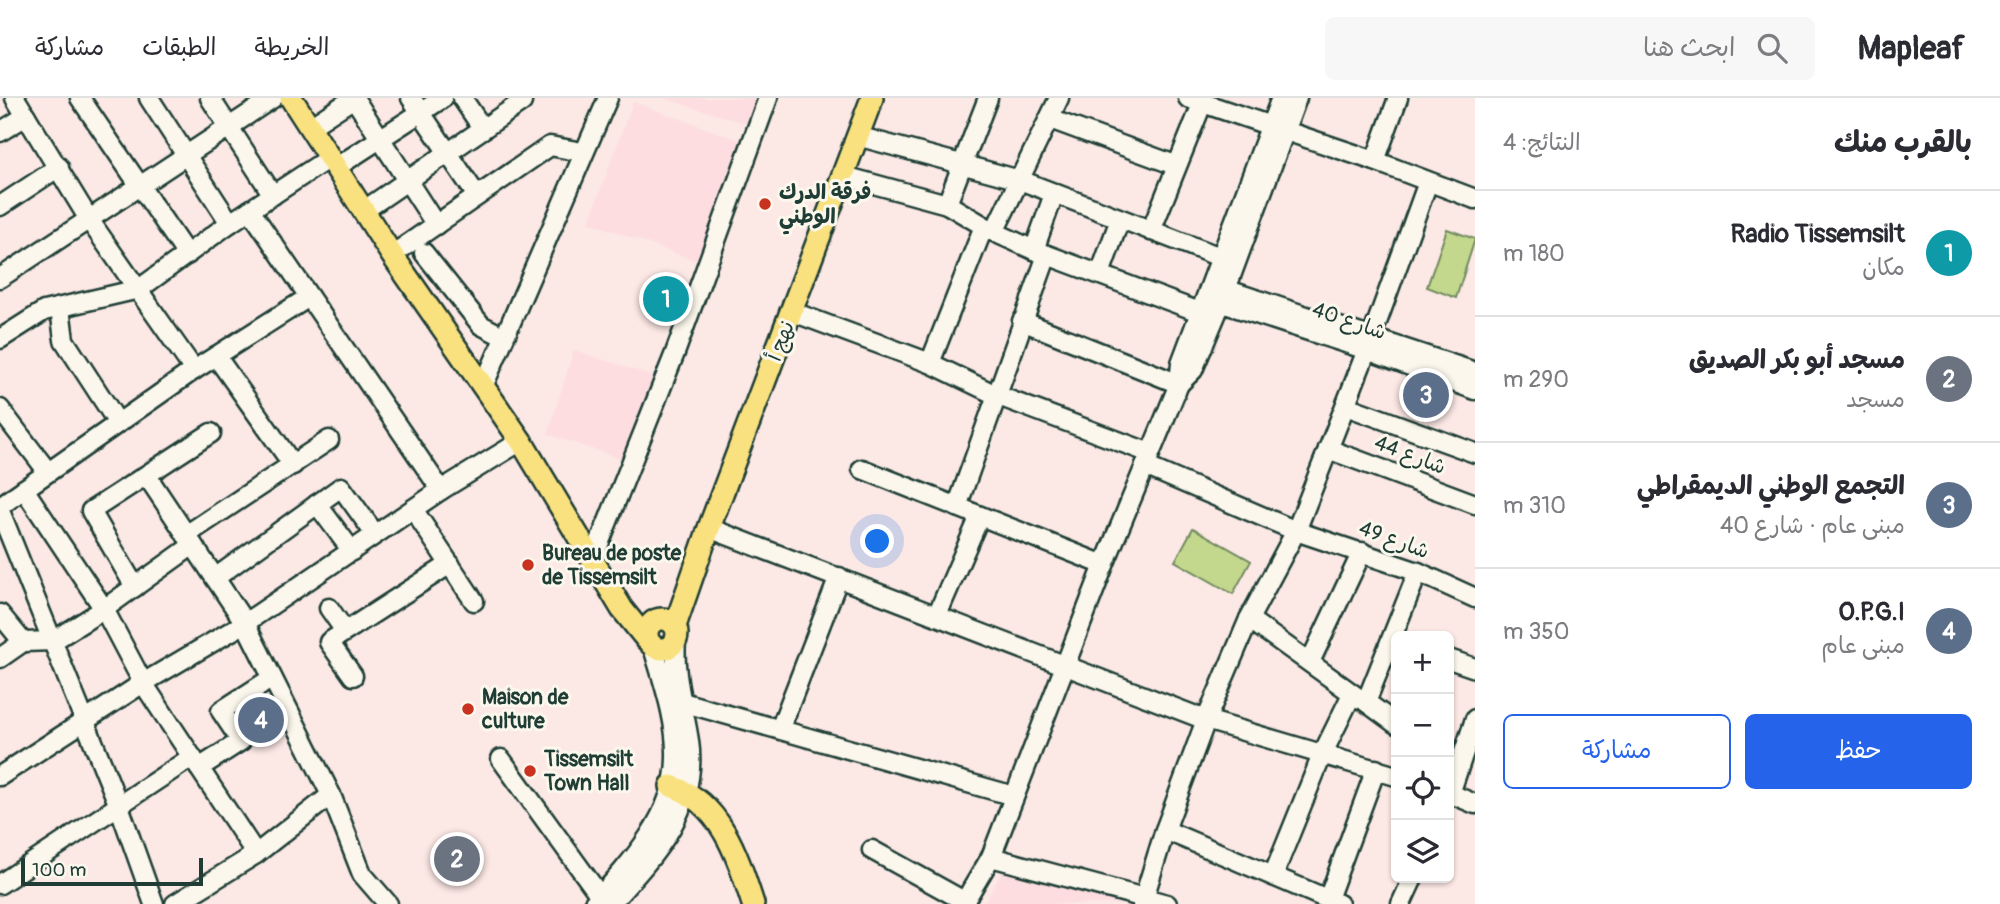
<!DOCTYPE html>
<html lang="ar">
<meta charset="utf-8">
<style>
:root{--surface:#fff;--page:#f7f7f7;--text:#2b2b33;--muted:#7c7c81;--line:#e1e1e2;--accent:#2563eb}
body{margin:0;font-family:Pangolin,"Playpen Sans Arabic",sans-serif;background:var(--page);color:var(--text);direction:rtl}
.controls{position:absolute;right:21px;bottom:21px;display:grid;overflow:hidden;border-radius:10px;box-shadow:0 2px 5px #0004}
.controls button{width:63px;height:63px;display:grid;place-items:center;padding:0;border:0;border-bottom:2px solid var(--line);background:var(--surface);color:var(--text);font:35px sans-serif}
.scale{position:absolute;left:21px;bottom:18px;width:182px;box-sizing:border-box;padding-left:7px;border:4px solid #1f3d34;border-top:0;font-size:19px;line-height:24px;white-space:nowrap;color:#1f3d34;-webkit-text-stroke:5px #fbf7ec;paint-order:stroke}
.you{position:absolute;left:878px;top:444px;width:24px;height:24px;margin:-18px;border:5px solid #fff;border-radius:50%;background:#1a73e8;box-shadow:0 0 0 10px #1a73e833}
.badge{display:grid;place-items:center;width:46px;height:46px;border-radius:50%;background:var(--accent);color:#fff;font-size:23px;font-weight:700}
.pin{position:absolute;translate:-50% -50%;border:4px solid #fff;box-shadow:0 2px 7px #0006}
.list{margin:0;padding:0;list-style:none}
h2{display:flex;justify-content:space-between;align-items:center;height:91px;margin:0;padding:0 28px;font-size:30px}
h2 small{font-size:23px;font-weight:400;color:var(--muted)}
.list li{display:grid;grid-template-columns:46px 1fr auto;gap:21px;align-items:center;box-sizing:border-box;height:126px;padding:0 28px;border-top:2px solid var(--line)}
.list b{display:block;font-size:26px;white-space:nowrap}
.list p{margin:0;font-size:23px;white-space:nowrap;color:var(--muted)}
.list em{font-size:23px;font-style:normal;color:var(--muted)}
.actions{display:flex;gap:14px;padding:21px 28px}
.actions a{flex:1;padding:16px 0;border:2px solid var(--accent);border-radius:10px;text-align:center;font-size:24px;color:var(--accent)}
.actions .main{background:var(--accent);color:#fff}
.icon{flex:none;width:38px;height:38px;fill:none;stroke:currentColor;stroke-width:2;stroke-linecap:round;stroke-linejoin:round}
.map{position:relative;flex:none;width:1475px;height:806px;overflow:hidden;direction:ltr}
header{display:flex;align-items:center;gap:42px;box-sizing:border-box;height:98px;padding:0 35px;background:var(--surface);border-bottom:2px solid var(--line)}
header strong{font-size:33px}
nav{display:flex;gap:38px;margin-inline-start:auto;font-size:24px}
.search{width:490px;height:63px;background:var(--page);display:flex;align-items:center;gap:18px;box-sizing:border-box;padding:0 24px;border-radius:10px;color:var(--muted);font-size:26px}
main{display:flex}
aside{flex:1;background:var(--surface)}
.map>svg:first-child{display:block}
</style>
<header>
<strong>Mapleaf</strong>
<div class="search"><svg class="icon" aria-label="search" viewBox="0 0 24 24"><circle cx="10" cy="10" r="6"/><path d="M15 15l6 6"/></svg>ابحث هنا</div>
<nav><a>الخريطة</a><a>الطبقات</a><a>مشاركة</a></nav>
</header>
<main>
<aside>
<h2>بالقرب منك<small>النتائج: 4</small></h2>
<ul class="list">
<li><span class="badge" style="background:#0f9aa8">1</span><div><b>Radio Tissemsilt</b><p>مكان</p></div><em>180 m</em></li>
<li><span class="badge" style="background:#6b7280">2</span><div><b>مسجد أبو بكر الصديق</b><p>مسجد</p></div><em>290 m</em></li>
<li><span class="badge" style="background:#5c6f8a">3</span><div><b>التجمع الوطني الديمقراطي</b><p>مبنى عام · شارع 40</p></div><em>310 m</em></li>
<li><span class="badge" style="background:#5c6f8a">4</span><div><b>O.P.G.I</b><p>مبنى عام</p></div><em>350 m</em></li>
</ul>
<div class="actions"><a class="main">حفظ</a><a>مشاركة</a></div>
</aside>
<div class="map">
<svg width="1475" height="806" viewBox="0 0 1475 806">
<rect width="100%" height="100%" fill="#fce8e5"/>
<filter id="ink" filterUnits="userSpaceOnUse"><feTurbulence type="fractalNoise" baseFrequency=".0143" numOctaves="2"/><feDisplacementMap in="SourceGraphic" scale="14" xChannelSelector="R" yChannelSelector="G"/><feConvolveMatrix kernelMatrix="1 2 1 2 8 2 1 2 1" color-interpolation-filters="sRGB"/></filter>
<g filter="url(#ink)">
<g fill="#fddde0">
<polygon points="663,0 758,0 748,26"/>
<polygon points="633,4 741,43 697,163 589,124"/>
<polygon points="574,252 655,279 622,361 548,336"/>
<polygon points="1003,773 1134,806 984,806"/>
</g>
<g fill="#c3d78d" stroke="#718a60" stroke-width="2">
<polygon points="1447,131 1475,141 1456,200 1427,189"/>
<polygon points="1193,430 1251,463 1233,496 1175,463"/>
</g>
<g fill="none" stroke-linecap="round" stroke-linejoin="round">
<g stroke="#1f3d34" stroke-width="23">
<g id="minor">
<polyline points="15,0 90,123 194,272"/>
<polyline points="80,0 187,157"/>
<polyline points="149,0 230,125"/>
<polyline points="210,0 273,97"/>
<polyline points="354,0 436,127"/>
<polyline points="411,0 477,98"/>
<polyline points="462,0 483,31"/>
<polyline points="1188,0 1375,63 1475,101"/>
<polyline points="1281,0 1181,265 1179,286 1193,272 1221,205 1297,0"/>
<polyline points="1050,21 1175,67"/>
<polyline points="310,29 354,0"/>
<polyline points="0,34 26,18"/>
<polyline points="857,38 1020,82 1220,159"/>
<polyline points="1375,63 1398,0"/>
<polyline points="335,70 443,0"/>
<polyline points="844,78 947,106 994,134 1034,152 1202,215"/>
<polyline points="947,106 988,0"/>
<polyline points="0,108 59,69"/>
<polyline points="250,112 441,392"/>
<polyline points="363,113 522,4"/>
<polyline points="1151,133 1202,6"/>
<polyline points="994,134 1059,0"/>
<polyline points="1034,152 1054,96"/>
<polyline points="424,155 481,227 504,239"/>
<polyline points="392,157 550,48 582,54"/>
<polyline points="1100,176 1120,121"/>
<polyline points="0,180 273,0"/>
<polyline points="1216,188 1475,274"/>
<polyline points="1210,201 1367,252 1475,292"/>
<polyline points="60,210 64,242 118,325"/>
<polyline points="793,214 930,265 996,297 1150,355"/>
<polyline points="0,241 44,213 139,191 230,125 329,60"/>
<polyline points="216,258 293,367"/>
<polyline points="930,265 984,128"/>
<polyline points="483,289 608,0"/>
<polyline points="1346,308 1475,355"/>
<polyline points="0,311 48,374"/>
<polyline points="1328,351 1475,406"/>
<polyline points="1145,368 1296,433 1418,474 1475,500"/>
<polyline points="862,371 1104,467"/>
<polyline points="147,378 245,525 331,697 362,776 388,806"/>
<polyline points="24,391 104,511 143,585 256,756"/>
<polyline points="317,406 352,453"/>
<polyline points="0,408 194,272 309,199"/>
<polyline points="957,409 1047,157"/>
<polyline points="413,411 474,503"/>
<polyline points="0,413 119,708 154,806"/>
<polyline points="709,430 1206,622 1396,678"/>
<polyline points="186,437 329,342"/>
<polyline points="593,461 675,255 768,0"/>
<polyline points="215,480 341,389 375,436"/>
<polyline points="135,489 91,413 211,335"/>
<polyline points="329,510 345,533"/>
<polyline points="0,516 23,544"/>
<polyline points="937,517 980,418"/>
<polyline points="1249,521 1360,601"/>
<polyline points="0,560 23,544 53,543 104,511 193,447"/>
<polyline points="1449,561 1475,570"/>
<polyline points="1310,564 1362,454"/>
<polyline points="353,578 329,544 450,466"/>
<polyline points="682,604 1014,698"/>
<polyline points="1396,626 1366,604 1418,474"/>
<polyline points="780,631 839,479"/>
<polyline points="501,661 600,798"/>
<polyline points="199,670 241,643 221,613 272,580"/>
<polyline points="0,678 143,585 245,525 441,392 521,343"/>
<polyline points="1449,695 1475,706"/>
<polyline points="1449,699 1475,621"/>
<polyline points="1165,732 1273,778"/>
<polyline points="872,752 964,803"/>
<polyline points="991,759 1167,806"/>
<polyline points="0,786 192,659"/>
<polyline points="1328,801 1376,671"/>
<polyline points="175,806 256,756 331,697"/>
<path d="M593,806C629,767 676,717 676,659C677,622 663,584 653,549"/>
<path d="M610,806C653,759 699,712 689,643C684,609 673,577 676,542"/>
<polyline points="963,806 991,759 1104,467 1179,286 1022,223"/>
<polyline points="1142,806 1165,732 1206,622 1249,521 1296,433 1367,252 1428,84"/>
<polyline points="1339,806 1273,778 1322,657 1352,596"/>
<polyline points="1401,806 1413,780"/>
</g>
</g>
<g stroke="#1f3d34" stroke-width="26">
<g id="major">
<polyline points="291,0 392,157 521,343 622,511 647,542"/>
<circle cx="662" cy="536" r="15"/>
<polyline points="675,528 709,430 872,0"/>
<path d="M671,688C722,705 738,760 753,806"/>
</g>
</g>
<use href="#minor" stroke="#fbf7ec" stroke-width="18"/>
<use href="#major" stroke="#fae180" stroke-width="21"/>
</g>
</g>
<g fill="#c8321e" stroke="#fbf7ec" stroke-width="2.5">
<circle cx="765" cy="106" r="7"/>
<circle cx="528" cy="467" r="7"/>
<circle cx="468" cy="611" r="7"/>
<circle cx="530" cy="673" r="7"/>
</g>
<g text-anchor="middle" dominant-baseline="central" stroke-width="6" stroke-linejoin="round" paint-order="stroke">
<g font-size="21" font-weight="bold" fill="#1f3d34" stroke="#fbf7ec" text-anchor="start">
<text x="779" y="94">فرقة الدرك<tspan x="779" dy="24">الوطني</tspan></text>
<text x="542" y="455">Bureau de poste<tspan x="542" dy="24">de Tissemsilt</tspan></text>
<text x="482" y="599">Maison de<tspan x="482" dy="24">culture</tspan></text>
<text x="544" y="661">Tissemsilt<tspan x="544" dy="24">Town Hall</tspan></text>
</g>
<g font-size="21" fill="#1f3d34" stroke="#fbf7ec">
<text transform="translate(1349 223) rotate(19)">شارع 40</text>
<text transform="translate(781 243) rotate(-69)">نهج أ</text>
<text transform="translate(1410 357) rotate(21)">شارع 44</text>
<text transform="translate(1394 442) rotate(20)">شارع 49</text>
</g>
</g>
</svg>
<div class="controls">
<button>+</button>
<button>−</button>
<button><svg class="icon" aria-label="locate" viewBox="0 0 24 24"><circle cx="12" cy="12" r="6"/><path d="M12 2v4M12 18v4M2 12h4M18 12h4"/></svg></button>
<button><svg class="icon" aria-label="layers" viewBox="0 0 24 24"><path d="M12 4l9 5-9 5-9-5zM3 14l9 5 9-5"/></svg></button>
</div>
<div class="scale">100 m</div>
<div class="you"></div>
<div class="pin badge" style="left:666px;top:201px;background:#0f9aa8">1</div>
<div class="pin badge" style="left:457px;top:761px;background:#6b7280">2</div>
<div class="pin badge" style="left:1426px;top:297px;background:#5c6f8a">3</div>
<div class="pin badge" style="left:261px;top:622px;background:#5c6f8a">4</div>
</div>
</main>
